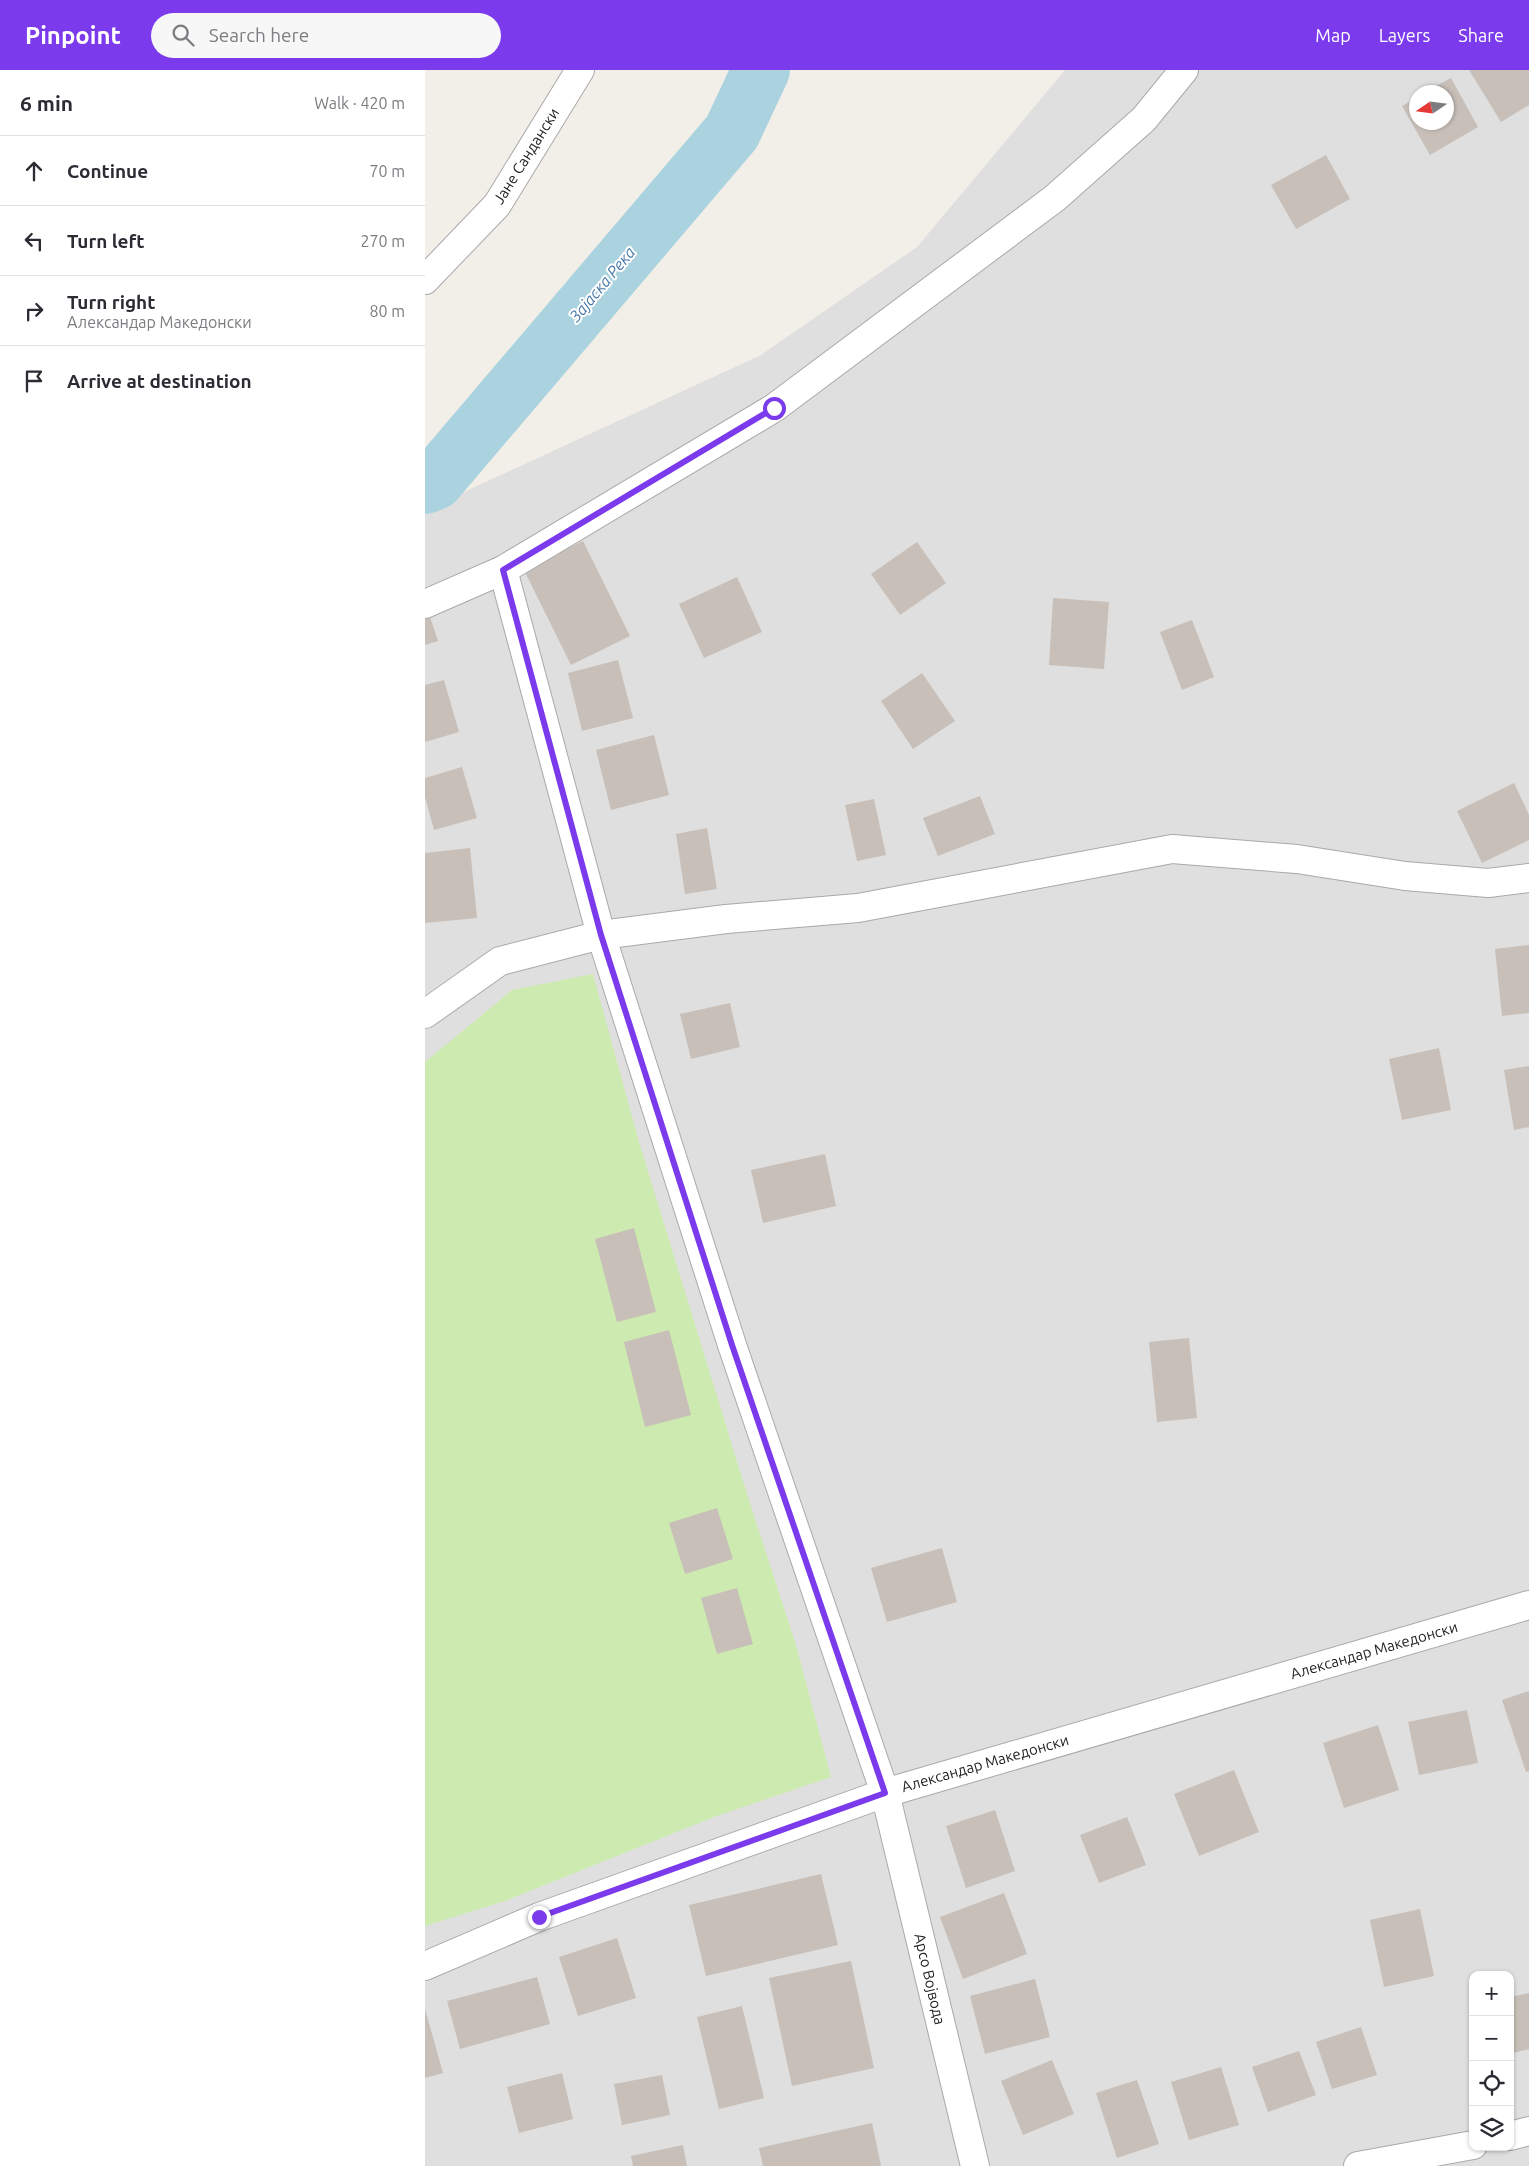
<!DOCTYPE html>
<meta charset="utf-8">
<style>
:root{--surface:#fff;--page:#f7f7f7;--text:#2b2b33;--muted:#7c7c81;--line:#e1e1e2;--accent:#7c3aed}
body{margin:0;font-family:Ubuntu,sans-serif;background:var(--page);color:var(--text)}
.controls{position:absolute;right:15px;bottom:15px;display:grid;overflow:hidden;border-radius:10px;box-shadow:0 1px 4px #0004}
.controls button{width:45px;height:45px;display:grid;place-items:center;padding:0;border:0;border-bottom:1px solid var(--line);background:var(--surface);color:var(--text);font:25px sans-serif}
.compass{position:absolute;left:984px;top:15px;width:45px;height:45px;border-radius:50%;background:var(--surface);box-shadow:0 1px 4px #0004;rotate:257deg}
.stop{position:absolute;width:15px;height:15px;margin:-11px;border:4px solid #7c3aed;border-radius:50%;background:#fff}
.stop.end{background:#7c3aed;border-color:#fff;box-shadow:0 1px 5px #0008}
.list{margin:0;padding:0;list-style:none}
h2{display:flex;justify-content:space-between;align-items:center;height:65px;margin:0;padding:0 20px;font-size:21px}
h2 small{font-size:16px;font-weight:400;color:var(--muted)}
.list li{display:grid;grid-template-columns:32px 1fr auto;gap:15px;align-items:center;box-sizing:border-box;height:70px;padding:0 20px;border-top:1px solid var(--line)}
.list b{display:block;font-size:19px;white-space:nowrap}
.list p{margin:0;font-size:16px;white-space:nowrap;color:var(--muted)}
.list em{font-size:16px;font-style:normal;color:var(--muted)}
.icon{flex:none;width:28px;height:28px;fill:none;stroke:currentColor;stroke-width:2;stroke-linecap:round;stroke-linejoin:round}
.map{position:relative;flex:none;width:1104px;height:2096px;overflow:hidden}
header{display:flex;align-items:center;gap:30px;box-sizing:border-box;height:70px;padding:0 25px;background:var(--accent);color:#fff}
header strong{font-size:24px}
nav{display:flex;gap:28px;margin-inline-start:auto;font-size:18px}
.search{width:350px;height:45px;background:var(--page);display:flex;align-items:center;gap:12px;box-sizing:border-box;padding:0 18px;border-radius:28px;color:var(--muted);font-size:19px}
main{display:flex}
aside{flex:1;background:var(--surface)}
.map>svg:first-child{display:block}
</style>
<header>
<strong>Pinpoint</strong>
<div class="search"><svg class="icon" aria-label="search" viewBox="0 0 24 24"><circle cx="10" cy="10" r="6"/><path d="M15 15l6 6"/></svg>Search here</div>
<nav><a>Map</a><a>Layers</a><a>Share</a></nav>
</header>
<main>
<aside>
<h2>6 min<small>Walk · 420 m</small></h2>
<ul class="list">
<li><svg class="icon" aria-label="ahead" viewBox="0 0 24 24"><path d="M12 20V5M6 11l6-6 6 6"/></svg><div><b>Continue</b></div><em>70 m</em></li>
<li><svg class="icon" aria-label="left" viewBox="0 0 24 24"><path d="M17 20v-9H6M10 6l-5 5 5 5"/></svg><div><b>Turn left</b></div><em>270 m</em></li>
<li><svg class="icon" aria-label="right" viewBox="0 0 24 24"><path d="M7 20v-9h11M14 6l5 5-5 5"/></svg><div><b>Turn right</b><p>Александар Македонски</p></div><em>80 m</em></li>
<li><svg class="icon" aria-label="arrive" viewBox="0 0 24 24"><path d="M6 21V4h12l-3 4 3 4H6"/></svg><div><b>Arrive at destination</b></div></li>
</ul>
</aside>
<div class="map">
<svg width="1104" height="2096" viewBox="0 0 1104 2096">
<rect width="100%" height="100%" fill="#f2efe9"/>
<path fill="#e0dfdf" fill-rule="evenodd" d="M640,0H1104V2096H0V440L336,285L492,177ZM992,22H1022V52H992ZM1048,1905H1085V2077H1048Z"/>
<polygon fill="#cdebb0" points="168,904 214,1072 322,1424 371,1575 406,1707 289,1747 80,1831 0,1856 0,992 87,920"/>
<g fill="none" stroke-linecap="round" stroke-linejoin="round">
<polyline stroke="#aad3df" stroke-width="58" points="0,415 10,411 307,62 336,0"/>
</g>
<g fill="#c7bfb8">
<polygon points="1044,0 1104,0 1104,35 1076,52"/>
<polygon points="1026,8 1053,57 1005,85 977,36 992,28 992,52 1022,52 1022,22 1000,22"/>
<polygon points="901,85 925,129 871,159 846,115"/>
<polygon points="158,471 205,566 146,595 99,500"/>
<polygon points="492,472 521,513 475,545 446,504"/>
<polygon points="312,507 337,562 279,588 254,534"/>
<polygon points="628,528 684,532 679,599 624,595"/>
<polygon points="5,547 13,571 0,575 0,548"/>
<polygon points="767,550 789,607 757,620 735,562"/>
<polygon points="193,590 208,648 157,661 143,603"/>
<polygon points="497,603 530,651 488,679 456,631"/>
<polygon points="19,610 34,662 0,672 0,615"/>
<polygon points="229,665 244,725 186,740 171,680"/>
<polygon points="37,697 52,748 9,760 0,727 0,708"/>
<polygon points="1089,713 1104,745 1104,770 1057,793 1032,741"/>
<polygon points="555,726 570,764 513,786 498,748"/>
<polygon points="449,729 461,785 432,791 420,735"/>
<polygon points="282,758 292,819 260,824 251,764"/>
<polygon points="45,778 52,848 0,853 0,783"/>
<polygon points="1104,875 1104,943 1077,946 1070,879"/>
<polygon points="305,933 315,977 266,989 255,944"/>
<polygon points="1014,978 1026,1040 977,1050 964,989"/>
<polygon points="1104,996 1104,1057 1089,1060 1079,1000"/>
<polygon points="400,1084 411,1136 338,1153 326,1100"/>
<polygon points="209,1158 231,1242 192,1252 170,1169"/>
<polygon points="244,1260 266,1345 220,1357 199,1272"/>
<polygon points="764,1268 772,1348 732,1352 724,1272"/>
<polygon points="292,1438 308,1489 260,1504 244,1453"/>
<polygon points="517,1478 532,1532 462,1552 446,1498"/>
<polygon points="312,1518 328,1574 292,1584 276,1528"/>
<polygon points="1104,1621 1104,1701 1101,1702 1077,1630"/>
<polygon points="1042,1640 1053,1693 994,1705 983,1652"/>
<polygon points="953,1655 974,1720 919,1738 898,1673"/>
<polygon points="809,1700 834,1762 774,1786 749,1724"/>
<polygon points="570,1740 590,1801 541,1818 521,1756"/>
<polygon points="702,1747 721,1795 674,1813 655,1765"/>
<polygon points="396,1804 413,1875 281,1906 264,1835"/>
<polygon points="579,1823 602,1884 538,1909 515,1847"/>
<polygon points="995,1839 1009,1906 959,1917 945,1850"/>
<polygon points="192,1868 211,1928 153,1946 134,1887"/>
<polygon points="426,1891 449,1998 367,2016 344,1908"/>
<polygon points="112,1907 125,1954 35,1979 22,1931"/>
<polygon points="610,1909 625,1967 560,1984 545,1926"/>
<polygon points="1104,1923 1104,1979 1088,1983 1085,1971 1085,1927"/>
<polygon points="317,1936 339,2028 294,2039 272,1947"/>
<polygon points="0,1939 18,2003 0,2008"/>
<polygon points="936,1957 952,2005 907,2019 891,1972"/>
<polygon points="874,1981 891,2025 843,2042 827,1997"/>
<polygon points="627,1990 649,2044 598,2065 576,2011"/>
<polygon points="796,1997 814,2055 764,2070 746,2012"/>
<polygon points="137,2003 148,2049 94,2063 82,2017"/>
<polygon points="237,2005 245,2045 197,2055 189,2014"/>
<polygon points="712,2010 734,2074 692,2088 671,2023"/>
<polygon points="447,2053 456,2096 338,2096 334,2078"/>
<polygon points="258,2075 262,2096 208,2096 206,2086"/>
</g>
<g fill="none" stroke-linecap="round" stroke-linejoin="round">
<g stroke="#a9a9a9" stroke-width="30">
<g id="minor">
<polyline points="0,210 72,135 155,0"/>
<polyline points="0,534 78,500 349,338 630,128 719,49 759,0"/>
<polyline points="0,944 75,891 176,865 78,500"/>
<polyline points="0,1896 114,1847 460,1723 1104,1535"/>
<polyline points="1085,2066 1104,2061"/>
<polyline points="550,2096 460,1723 307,1275 176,865 301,849 433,838 747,779 872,789 980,806 1063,813 1104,808"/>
<polyline points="933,2096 1048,2075"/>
</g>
</g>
<use href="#minor" stroke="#fff" stroke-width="28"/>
</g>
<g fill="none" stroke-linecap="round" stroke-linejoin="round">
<polyline stroke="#7c3aed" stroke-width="6" points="114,1847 460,1723 307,1275 176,865 78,500 349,338"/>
</g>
<g text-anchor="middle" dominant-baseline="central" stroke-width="4" stroke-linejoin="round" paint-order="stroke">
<g font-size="15" fill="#222" stroke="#fff">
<text transform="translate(101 86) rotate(-58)">Јане Сандански</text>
<text transform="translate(949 1580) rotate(-16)">Александар Македонски</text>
<text transform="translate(560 1693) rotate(-16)">Александар Македонски</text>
<text transform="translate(505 1909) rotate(77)">Арсо Војвода</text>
</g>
<g font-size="16" font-style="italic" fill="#4a7aab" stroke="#fff">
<text transform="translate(177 214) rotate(-50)">Зајаска Река</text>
</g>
</g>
</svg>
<div class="controls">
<button>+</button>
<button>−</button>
<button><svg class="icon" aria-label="locate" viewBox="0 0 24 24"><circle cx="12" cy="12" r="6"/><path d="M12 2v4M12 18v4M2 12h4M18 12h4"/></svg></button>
<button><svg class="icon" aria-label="layers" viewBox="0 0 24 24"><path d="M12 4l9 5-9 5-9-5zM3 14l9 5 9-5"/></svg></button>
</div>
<svg class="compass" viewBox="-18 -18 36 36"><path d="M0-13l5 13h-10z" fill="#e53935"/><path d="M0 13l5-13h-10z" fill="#7c7c81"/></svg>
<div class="stop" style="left:349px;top:338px"></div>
<div class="stop end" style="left:114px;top:1847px"></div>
</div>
</main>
